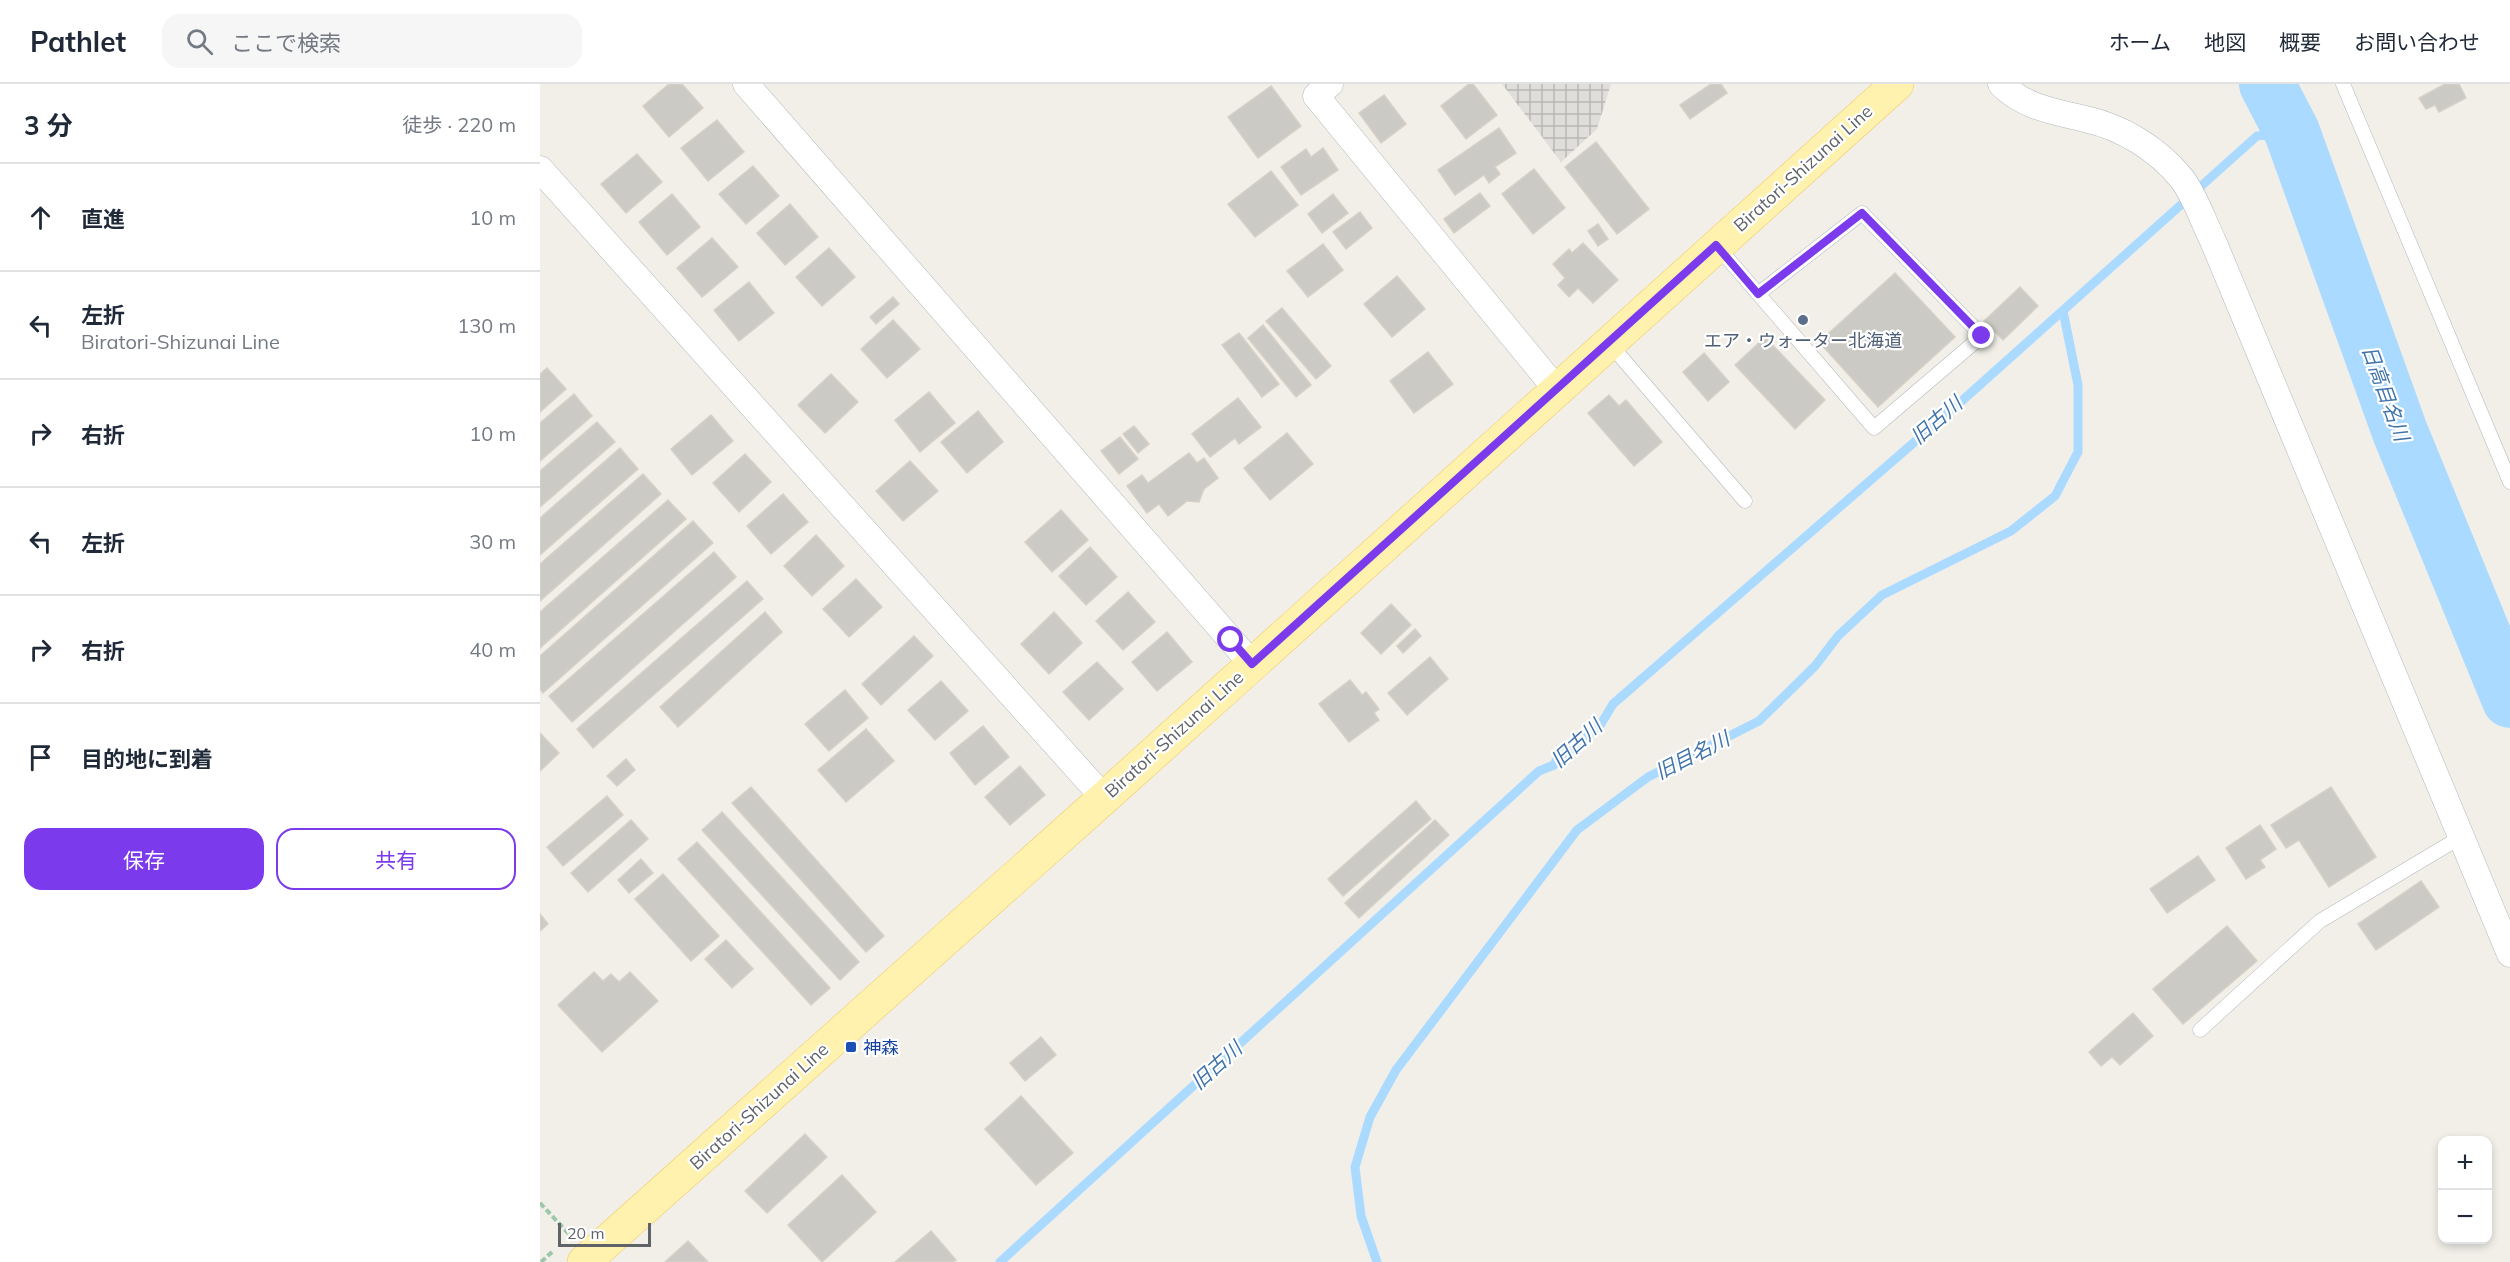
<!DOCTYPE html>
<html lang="ja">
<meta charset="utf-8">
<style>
:root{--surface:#fff;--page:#f6f6f7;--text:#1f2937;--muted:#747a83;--line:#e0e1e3;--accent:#7c3aed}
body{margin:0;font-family:Mulish,"Noto Sans JP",sans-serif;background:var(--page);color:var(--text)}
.controls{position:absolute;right:18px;bottom:18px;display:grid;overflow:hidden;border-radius:12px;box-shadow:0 3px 9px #0003}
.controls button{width:54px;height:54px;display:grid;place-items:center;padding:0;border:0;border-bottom:2px solid var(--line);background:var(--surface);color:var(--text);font:30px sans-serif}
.scale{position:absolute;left:18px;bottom:15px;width:93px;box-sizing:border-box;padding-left:6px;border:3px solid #5f6368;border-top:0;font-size:16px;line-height:21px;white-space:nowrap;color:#5f6368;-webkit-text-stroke:4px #fff;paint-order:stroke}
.stop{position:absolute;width:18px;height:18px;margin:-14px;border:4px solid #7c3aed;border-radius:50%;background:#fff}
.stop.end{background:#7c3aed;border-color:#fff;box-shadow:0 2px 6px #0008}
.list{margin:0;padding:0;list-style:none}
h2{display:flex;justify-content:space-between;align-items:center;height:78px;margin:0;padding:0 24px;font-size:26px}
h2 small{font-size:20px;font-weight:400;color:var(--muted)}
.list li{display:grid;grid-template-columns:39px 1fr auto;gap:18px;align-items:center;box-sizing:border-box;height:108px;padding:0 24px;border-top:2px solid var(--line)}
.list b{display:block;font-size:22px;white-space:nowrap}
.list p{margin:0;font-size:20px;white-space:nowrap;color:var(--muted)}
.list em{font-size:20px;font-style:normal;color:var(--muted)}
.actions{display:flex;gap:12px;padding:18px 24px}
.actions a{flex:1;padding:14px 0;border:2px solid var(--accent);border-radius:18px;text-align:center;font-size:21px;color:var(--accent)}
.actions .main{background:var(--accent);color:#fff}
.icon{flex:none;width:33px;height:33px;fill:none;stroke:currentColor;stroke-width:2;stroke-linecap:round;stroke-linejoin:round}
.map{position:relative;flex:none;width:1970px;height:1178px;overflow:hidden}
header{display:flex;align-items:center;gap:36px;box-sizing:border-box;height:84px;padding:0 30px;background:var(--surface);border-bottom:2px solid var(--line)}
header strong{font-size:28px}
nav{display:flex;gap:33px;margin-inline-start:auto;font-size:21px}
.search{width:420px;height:54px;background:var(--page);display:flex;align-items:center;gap:15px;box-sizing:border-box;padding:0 21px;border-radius:18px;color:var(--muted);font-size:22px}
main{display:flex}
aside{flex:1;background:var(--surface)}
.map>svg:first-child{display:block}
</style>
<header>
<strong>Pathlet</strong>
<div class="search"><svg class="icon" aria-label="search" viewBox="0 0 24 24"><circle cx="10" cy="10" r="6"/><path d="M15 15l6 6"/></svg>ここで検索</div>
<nav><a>ホーム</a><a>地図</a><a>概要</a><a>お問い合わせ</a></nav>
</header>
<main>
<aside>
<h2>3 分<small>徒歩 · 220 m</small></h2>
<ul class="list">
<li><svg class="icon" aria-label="ahead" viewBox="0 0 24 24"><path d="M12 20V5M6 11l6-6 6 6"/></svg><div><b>直進</b></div><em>10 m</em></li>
<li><svg class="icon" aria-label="left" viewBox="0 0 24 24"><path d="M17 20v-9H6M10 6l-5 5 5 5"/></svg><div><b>左折</b><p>Biratori-Shizunai Line</p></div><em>130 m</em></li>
<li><svg class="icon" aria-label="right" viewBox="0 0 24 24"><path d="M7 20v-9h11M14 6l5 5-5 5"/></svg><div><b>右折</b></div><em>10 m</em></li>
<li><svg class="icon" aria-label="left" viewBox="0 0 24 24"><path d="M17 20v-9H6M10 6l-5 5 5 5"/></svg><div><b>左折</b></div><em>30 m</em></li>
<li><svg class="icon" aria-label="right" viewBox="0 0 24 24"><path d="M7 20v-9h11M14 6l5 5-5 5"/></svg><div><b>右折</b></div><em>40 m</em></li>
<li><svg class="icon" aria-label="arrive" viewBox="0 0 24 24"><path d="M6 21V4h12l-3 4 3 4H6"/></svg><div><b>目的地に到着</b></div></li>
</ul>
<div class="actions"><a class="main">保存</a><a>共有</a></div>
</aside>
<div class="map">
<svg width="1970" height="1178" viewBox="0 0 1970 1178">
<defs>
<pattern id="industrial-grid" width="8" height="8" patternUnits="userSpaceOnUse" patternTransform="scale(1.5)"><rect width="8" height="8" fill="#e0deda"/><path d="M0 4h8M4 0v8" fill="none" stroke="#b9b8b5"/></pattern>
</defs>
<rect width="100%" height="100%" fill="#f1efe8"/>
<polygon fill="url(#industrial-grid)" points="962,0 1071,0 1057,45 1021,78"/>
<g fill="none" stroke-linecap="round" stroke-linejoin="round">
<g stroke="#aadaff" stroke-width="9">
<polyline points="1659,104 1717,52 1752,48"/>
<polyline points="460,1178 999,687 1014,681 1020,669 1029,669 1061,640 1073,620 1424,315 1643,119"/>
<polyline points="837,1178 821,1132 815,1083 830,1033 856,986 1037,746 1108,693 1219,637 1275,582 1298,552 1342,511 1471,447 1515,412 1538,368 1538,301 1523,227"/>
</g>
<polyline stroke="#aadaff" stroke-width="56" points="1727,0 1752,48 1860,348 1970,616"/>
</g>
<g fill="#cccac5" stroke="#d6d1c6" stroke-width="1.5">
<polygon points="129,0 142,0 163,24 129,53 103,22"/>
<polygon points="929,0 933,0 957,31 926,55 901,22"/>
<polygon points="1171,0 1181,0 1187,9 1150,35 1140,21"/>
<polygon points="1905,0 1919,0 1926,14 1899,28 1895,21 1886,25 1879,14"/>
<polygon points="731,2 761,42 718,74 688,33"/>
<polygon points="844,11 866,40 841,59 819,29"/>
<polygon points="177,36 204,68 168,97 141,64"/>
<polygon points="959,44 976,69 955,83 960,90 949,99 944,91 915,111 898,86"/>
<polygon points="1056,58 1109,125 1077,150 1025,83"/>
<polygon points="783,64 798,86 761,111 741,83 766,65 771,73"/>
<polygon points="97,70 122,98 86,129 61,100"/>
<polygon points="213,82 239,112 206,140 179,110"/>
<polygon points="994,85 1025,124 993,150 962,110"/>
<polygon points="731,87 758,121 715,153 688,120"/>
<polygon points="940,109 950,122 914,149 904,135"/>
<polygon points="132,110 160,143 127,171 99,138"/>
<polygon points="793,110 808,129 782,149 768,130"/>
<polygon points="250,120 278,153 245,181 217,149"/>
<polygon points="820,128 832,144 806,165 793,148"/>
<polygon points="1058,140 1068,155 1058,162 1048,147"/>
<polygon points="172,154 198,183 162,213 137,184"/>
<polygon points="1043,159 1078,196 1053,219 1038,204 1029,213 1018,201 1025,194 1013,180 1029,165 1032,169"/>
<polygon points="783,160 803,186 768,213 747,187"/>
<polygon points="289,164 315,193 282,222 256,193"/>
<polygon points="1355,189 1415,253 1338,323 1279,258"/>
<polygon points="857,192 885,225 852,253 824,220"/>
<polygon points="209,198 234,229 199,257 174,226"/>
<polygon points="1480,203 1498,222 1463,256 1444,237"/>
<polygon points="353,213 359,220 336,240 330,233"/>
<polygon points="742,224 791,282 776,295 726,237"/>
<polygon points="353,236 380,265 347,294 321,265"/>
<polygon points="723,241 771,301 756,313 708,254"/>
<polygon points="699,249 739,300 722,313 682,261"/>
<polygon points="1225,253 1285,316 1255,345 1195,281"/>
<polygon points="888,268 913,300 874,329 850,297"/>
<polygon points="1164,269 1189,298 1168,317 1143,288"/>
<polygon points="7,284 26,305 0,328 0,290"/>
<polygon points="291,290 318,318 285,349 258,321"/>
<polygon points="389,308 415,339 380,368 355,336"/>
<polygon points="34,310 52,332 0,377 0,339"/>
<polygon points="1069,311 1079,322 1086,316 1122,358 1094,382 1048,329"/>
<polygon points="698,314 721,343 699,360 695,354 670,373 652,350"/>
<polygon points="438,327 463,358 427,389 401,358"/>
<polygon points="171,331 193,357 152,391 131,365"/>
<polygon points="57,338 75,358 0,423 0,387"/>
<polygon points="594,342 609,360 598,369 583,350"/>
<polygon points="747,349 773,380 730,416 704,384"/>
<polygon points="580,353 598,375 579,390 561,367"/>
<polygon points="80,364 98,385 0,471 0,434"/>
<polygon points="649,369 657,379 664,374 678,394 664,405 659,418 647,417 628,432 619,420 607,429 587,402 602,391 608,399"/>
<polygon points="205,370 231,398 199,428 173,399"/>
<polygon points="370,377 398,407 363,437 336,407"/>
<polygon points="103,390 121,410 0,517 0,480"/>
<polygon points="243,410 268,438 231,470 207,442"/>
<polygon points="128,416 146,435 0,564 0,528"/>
<polygon points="521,426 548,456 512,488 485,458"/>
<polygon points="153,437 173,459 3,609 0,605 0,572"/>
<polygon points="276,451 304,482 272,512 244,482"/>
<polygon points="550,463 577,493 546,521 519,492"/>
<polygon points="174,468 196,493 32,638 9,612"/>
<polygon points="316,495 342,523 309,553 283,525"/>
<polygon points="207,497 223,515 53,664 37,645"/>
<polygon points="588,508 615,538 583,566 556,537"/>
<polygon points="851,520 871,541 841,570 821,549"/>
<polygon points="225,528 242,548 138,643 120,623"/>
<polygon points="514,528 542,559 509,590 481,560"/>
<polygon points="875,545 881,552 863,569 857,562"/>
<polygon points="627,548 652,578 617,607 592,578"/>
<polygon points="374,552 393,572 341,621 322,600"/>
<polygon points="890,573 908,595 867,631 848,609"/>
<polygon points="557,578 583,605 549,636 523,608"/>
<polygon points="810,596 822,611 826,608 839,625 834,629 839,636 809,658 779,620"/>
<polygon points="401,597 428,627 395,656 368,626"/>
<polygon points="305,606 328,634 289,667 265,640"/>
<polygon points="443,642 469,673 435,701 410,669"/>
<polygon points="326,645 354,677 306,718 278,686"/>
<polygon points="0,649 19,669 0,687"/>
<polygon points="86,675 95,686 77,702 67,692"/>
<polygon points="480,682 505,711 470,741 445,713"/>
<polygon points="211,703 344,852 326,868 192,719"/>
<polygon points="1791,703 1836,773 1789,803 1759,756 1746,764 1731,741"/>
<polygon points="67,712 83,731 23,782 7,763"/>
<polygon points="876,717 891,735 803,812 788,795"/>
<polygon points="182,728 319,878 300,896 162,746"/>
<polygon points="91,736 108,755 48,808 31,789"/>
<polygon points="895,736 909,751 819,834 805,819"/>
<polygon points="1720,741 1736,765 1720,776 1725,783 1706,795 1686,764"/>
<polygon points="157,758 290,904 271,921 138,775"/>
<polygon points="1658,772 1675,796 1627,829 1610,805"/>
<polygon points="101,775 113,789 89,809 78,796"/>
<polygon points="123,790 179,852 151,877 95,815"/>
<polygon points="1881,797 1899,823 1836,866 1818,840"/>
<polygon points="0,830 8,840 0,847"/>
<polygon points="1687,842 1717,877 1643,940 1613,905"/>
<polygon points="186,856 213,885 192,904 165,875"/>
<polygon points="54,888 63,897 71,890 79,898 90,888 118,917 62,968 18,921"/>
<polygon points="1593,929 1613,952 1580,981 1572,973 1561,982 1549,968"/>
<polygon points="501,953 516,971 485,997 470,979"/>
<polygon points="481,1012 533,1069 496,1101 445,1045"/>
<polygon points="265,1050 287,1073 227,1129 205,1107"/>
<polygon points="302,1091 336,1128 282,1178 248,1141"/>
<polygon points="391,1147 416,1176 413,1178 355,1178"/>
<polygon points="148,1157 168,1178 125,1178"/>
</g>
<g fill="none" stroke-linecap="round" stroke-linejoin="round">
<g stroke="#b5b8bc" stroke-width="15">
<g id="service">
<polyline points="1803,0 1970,398"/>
<polyline points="1176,161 1334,344 1442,252 1322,129 1218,210"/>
<polyline points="1069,259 1205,417"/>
<polyline points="1660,946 1780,837 1921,753"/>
</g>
</g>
<g stroke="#b5b8bc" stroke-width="27">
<g id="minor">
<polyline points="206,0 712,580"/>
<polyline points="790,0 776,12 1017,306"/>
<path d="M1461,0C1483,23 1516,28 1545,35C1582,43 1618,65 1642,95C1654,110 1664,139 1673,157L1970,870"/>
<polyline points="0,85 564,714"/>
</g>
</g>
<g stroke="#f2c960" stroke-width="34">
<polyline id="primary" points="44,1178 564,714 1357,0"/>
</g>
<g stroke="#9cc7a9" stroke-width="4" stroke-dasharray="6 3" stroke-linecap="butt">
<polyline points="0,1119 29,1150"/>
<polyline points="1,1178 12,1168"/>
</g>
<use href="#service" stroke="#fff" stroke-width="14"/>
<use href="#minor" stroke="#fff" stroke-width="26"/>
<use href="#primary" stroke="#fff2af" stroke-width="33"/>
</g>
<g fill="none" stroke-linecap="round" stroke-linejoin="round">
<polyline stroke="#7c3aed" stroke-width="8" points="691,556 712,580 1176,161 1218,210 1322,129 1442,252"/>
</g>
<circle fill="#5c6f8a" stroke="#fff" stroke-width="2" cx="1263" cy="236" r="6"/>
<rect fill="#1a4fb4" stroke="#fff" stroke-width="2" x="305" y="957" width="12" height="12" rx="3"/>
<g text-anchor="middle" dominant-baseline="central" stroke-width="4.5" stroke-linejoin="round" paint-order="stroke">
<g font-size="18" fill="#5f6368" stroke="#fff">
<text transform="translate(1263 84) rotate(-42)">Biratori-Shizunai Line</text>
<text transform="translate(634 650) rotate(-42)">Biratori-Shizunai Line</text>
<text transform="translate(219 1022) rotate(-42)">Biratori-Shizunai Line</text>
</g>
<g font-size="18" fill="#4e5e75" stroke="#fff">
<text x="1263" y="256">エア・ウォーター北海道</text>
</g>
<g font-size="18" fill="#164399" stroke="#fff" text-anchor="start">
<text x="323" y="963">神森</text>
</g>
<g font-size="20" font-style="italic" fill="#4174aa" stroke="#fff">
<text transform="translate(1846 309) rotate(70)">日高目名川</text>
<text transform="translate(1396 336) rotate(-41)">旧古川</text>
<text transform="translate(1036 659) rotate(-42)">旧古川</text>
<text transform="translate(1152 671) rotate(-27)">旧目名川</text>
<text transform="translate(676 981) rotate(-42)">旧古川</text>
</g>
</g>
</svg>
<div class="controls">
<button>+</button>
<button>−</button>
</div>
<div class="scale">20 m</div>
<div class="stop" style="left:691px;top:556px"></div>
<div class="stop end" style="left:1442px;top:252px"></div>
</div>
</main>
